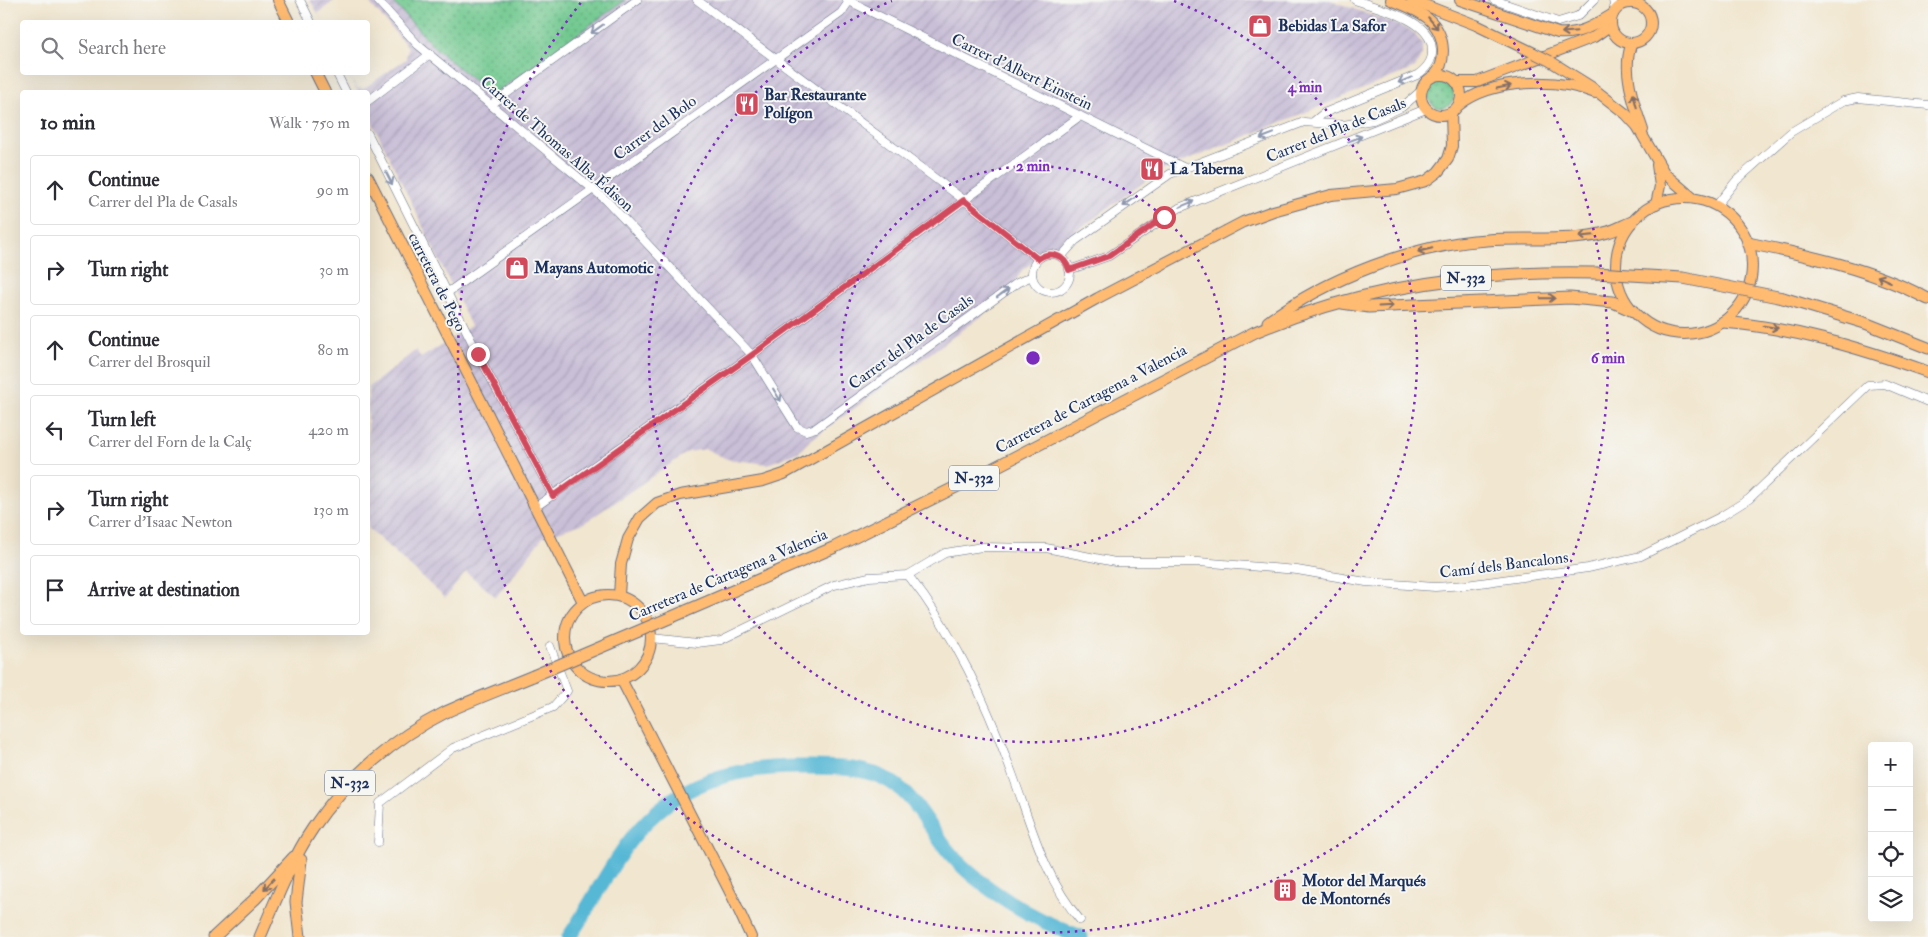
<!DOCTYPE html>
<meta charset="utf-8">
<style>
:root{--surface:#fff;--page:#f2f2f3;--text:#2b2b33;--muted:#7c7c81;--line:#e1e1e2}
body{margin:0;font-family:"IM FELL Double Pica",serif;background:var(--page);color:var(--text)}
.controls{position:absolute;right:15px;bottom:15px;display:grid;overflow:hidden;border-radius:5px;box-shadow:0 5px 20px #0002}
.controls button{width:45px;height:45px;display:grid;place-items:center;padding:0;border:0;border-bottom:1px solid var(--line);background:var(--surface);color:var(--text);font:25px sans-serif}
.stop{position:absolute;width:15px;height:15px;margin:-11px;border:4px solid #d1495b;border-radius:50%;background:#fff}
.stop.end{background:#d1495b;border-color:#fff;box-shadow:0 1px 5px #0008}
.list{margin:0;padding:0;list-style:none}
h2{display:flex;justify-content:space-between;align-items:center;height:65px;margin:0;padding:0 20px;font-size:21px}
h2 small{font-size:16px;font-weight:400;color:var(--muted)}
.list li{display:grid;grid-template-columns:32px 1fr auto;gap:15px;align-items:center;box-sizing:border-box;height:70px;margin:0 10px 10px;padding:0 10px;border:1px solid var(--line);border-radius:5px}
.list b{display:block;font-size:19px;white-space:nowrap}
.list p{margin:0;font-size:16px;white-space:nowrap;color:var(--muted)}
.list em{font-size:16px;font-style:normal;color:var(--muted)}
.icon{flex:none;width:28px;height:28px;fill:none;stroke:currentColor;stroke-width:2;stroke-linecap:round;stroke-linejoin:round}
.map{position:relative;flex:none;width:1928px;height:937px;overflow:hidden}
.search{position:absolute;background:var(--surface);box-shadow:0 5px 20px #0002;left:20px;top:20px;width:350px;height:55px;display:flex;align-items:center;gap:12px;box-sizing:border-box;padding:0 18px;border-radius:5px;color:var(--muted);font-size:19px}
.panel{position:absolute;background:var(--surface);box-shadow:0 5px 20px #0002;left:20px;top:90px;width:350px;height:545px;border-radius:5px}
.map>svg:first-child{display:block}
</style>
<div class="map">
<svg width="1928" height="937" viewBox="0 0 1928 937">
<defs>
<pattern id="industrial-furrows" width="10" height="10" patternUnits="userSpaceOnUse" patternTransform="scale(1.25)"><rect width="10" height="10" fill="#c9bfd7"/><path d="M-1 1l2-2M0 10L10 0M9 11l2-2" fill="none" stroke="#aca4bb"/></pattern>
<pattern id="grass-dots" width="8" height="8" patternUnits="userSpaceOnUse" patternTransform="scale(1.25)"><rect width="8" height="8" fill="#6fc88e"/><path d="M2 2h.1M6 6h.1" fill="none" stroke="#5aa377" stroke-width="1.8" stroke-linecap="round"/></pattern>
</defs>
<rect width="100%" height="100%" fill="#f6f6f2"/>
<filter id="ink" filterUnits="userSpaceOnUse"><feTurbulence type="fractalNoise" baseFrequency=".02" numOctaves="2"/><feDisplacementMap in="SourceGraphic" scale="10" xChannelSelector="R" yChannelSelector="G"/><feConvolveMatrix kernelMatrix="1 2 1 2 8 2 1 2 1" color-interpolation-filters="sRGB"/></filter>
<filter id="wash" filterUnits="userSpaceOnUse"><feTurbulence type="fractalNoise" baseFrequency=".0096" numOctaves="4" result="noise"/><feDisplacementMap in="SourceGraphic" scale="20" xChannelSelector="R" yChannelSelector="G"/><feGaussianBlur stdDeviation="1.12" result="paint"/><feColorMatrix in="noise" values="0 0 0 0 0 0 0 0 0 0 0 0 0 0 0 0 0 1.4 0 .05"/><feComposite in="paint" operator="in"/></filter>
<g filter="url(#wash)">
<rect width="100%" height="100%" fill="#f1e6cf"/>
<g fill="url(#industrial-furrows)">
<polygon points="310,0 335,0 318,13 323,22"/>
<polygon points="367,0 1330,0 1411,30 1422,43 1422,54 1415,68 1158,172 1022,270 1004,300 809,441 798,452 768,464 727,459 706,449 688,452 584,523 543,537 496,597 466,572 445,598 368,528 368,388 416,350 421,358 471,326 368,113 368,92 358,92 347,73 357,88 363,89 406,59 408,47"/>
</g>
<g fill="url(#grass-dots)" stroke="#457c76">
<polygon points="391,0 625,0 497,92 487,91 435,48"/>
<circle cx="1441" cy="95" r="13"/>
</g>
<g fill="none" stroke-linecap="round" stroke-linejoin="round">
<path stroke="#56b8d5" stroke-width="15" d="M569,937C591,905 608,868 632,838C676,782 734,766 803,767C831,767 866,766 891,782C916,797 930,829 948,851C979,888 1036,921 1081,937"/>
</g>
</g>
<g filter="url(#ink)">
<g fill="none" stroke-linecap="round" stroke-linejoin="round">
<g stroke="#666f86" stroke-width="9">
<g id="minor">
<polyline points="300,0 311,22"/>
<polyline points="377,0 418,45 606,200 752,355 797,427 806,431 816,428 1017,283 1032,276"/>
<polyline points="697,0 964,200 1038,259"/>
<polyline points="847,0 1185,168"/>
<polyline points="1494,0 1558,22 1578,16 1594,0"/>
<polyline points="1613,0 1615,11"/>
<polyline points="1637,0 1640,4"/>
<polyline points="336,72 346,92"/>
<polyline points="368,101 430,54"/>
<polyline points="492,104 637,0"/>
<path d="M1313,122L1324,113L1417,75C1426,69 1433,61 1432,50C1432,19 1379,9 1355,0"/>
<polyline points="368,134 478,354 553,496"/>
<polyline points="1716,206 1736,181 1791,132 1843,101 1858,98 1928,105"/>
<circle cx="1051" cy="273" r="19"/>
<polyline points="1061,257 1075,241 1170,174 1304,122 1343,125 1373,120 1402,107 1422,90"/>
<polyline points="1069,270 1109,256 1179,208 1426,109"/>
<polyline points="447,293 841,13 850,0"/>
<polyline points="534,508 752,355 1080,116"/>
<path d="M908,575C955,634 986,702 1012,773C1031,824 1044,878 1080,920"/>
<polyline points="652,638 697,643 721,640 834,585 869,577 908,575 945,553 982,547 1046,548 1115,562 1199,562 1297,570 1366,582 1435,587 1466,585 1588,568 1641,556 1720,517 1749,499 1868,385 1885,384 1928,402"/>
<polyline points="378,842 380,803 453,748 553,707 567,691 550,646"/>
</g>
</g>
<g stroke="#666f86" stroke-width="12">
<g id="major">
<polyline points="278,0 289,22"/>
<path d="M1391,0C1417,10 1442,19 1443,51C1443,61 1441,69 1434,76"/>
<polyline points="1412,0 1476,25 1534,53"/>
<path d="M1460,0L1558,33C1580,35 1595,25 1613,14"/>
<circle cx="1631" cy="23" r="20"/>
<path d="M1632,43C1621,68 1634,105 1643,130"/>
<polyline points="1550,61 1590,86 1626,114 1637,126 1665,174 1693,198"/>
<polyline points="315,72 325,92"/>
<circle cx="1441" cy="95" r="20"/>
<polyline points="1456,82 1477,82 1594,37 1611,25"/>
<path d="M1459,105C1492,79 1557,77 1595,93"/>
<polyline points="368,177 583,602"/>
<circle cx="1684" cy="266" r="68"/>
<polyline points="1656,204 1660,186 1657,165"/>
<circle cx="608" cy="638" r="43"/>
<polyline points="619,595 621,564 628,539 640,518 657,503 680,495 763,481 784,474 1098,298 1243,222 1273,211 1331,195 1397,189 1426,181 1438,172 1448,159 1452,146 1451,113"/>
<polyline points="621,679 733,898 751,937"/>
</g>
</g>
<g stroke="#666f86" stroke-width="13">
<g id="highway">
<path d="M1748,243C1810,256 1872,269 1928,299"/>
<polyline points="1783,298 1865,323 1928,348"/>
<polyline points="1342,303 1369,307 1570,298 1613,302 1633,311"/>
<path d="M1268,322C1325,279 1416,244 1487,240C1524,237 1572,243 1608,232C1616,230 1624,225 1632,222"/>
<path d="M1723,322C1794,328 1861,348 1928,372"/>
<path d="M686,611L835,547L986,472L1255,332C1362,287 1480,270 1596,273"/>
<polyline points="214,937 255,899 294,857"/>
<path d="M260,937C274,904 293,857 313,828C345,780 394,738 446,712C474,699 504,688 533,676"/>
<polyline points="300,937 296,902 301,860"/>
</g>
</g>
<use href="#minor" stroke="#fff" stroke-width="8"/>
<use href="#major" stroke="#ffbb71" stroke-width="10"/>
<use href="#highway" stroke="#ffbb71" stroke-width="11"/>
<g stroke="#666f86" stroke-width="12" stroke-linecap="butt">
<polyline id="major-bridge" points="1534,53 1550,61"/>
</g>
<g stroke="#666f86" stroke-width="13" stroke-linecap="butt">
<g id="highway-bridge">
<polyline points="1596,273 1683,278 1783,298"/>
<polyline points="533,676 686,611"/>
</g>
</g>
<use href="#major-bridge" stroke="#ffbb71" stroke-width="10"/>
<use href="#highway-bridge" stroke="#ffbb71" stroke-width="11"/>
</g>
<defs><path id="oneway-shaft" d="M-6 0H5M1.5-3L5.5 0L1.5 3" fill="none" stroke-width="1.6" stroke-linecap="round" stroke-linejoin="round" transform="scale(1.25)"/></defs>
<g stroke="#826e67">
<use href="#oneway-shaft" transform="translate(1433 23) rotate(50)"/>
<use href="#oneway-shaft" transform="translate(1569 32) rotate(175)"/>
<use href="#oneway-shaft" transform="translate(1504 87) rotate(-12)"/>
<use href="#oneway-shaft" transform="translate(1635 101) rotate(-105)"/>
<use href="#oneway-shaft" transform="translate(1586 236) rotate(175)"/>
<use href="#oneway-shaft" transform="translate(1425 250) rotate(167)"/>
<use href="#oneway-shaft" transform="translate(1884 279) rotate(-156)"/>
<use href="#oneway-shaft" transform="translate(1548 298) rotate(-1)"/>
<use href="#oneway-shaft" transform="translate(1386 306) rotate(-3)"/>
<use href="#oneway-shaft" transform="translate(1771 327) rotate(9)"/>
<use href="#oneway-shaft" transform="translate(269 884) rotate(133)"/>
</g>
<g stroke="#8d97ae">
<use href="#oneway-shaft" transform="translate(597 29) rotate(144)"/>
<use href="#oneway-shaft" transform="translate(1405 80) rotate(158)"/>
<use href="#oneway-shaft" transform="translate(1267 136) rotate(159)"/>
<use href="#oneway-shaft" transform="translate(1355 139) rotate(-21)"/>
<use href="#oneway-shaft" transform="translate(389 178) rotate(63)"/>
<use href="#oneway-shaft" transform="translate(1129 202) rotate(144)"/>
<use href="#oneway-shaft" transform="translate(1187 204) rotate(-23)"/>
<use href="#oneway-shaft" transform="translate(1003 293) rotate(-36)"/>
<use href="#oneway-shaft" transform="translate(777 395) rotate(58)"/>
</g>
</g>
<g fill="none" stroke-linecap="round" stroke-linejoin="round" filter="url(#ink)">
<path stroke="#d1495b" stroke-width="6" d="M478,354L553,496L752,355L964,200L1038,259C1050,250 1065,255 1069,270L1109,256L1164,217"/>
</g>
<g fill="none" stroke="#7b2cbf" stroke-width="2.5" stroke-dasharray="2.5 5">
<circle cx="1033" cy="358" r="192"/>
<path d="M1174 1A384 384 0 1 1 892 1"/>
<path d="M1483 0A575 575 0 1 1 583 0"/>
</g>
<defs>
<g id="shop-square" transform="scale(1.25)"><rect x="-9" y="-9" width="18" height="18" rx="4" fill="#d1495b" stroke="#f6f6f2"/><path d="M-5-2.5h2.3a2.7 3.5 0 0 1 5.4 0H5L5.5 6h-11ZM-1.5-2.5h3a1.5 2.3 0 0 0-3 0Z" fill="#fff"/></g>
<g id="restaurant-square" transform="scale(1.25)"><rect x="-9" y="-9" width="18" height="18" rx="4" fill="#d1495b" stroke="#f6f6f2"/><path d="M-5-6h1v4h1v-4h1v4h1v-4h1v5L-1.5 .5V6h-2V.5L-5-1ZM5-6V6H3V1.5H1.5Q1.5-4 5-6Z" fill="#fff"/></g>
<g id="building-square" transform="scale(1.25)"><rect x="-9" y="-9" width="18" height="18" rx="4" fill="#d1495b" stroke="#f6f6f2"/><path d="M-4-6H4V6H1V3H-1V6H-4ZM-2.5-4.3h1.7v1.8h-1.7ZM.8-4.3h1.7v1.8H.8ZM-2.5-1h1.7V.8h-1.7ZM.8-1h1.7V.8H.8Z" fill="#fff"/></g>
</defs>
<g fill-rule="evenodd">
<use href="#shop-square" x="1260" y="26"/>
<use href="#restaurant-square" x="747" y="104"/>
<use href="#restaurant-square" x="1152" y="169"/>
<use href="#shop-square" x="517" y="268"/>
<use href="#building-square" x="1285" y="890"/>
</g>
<g text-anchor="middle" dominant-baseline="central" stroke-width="4" stroke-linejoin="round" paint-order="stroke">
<g fill="#f6f6f2" stroke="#5d6b8a" stroke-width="1">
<rect x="1441" y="265.5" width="50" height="25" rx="4"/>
<rect x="949" y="465.5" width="50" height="25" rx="4"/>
<rect x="325" y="770.5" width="50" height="25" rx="4"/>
</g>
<g font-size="15" font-weight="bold" fill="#1b2f5e">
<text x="1466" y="278">N-332</text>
<text x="974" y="478">N-332</text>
<text x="350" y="783">N-332</text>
</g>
<g font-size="16" font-weight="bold" fill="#1b2f5e" stroke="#f6f6f2" text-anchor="start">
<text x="1278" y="26">Bebidas La Safor</text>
<text x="764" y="95">Bar Restaurante<tspan x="764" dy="18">Polígon</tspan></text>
<text x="1170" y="169">La Taberna</text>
<text x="534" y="268">Mayans Automotic</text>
<text x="1302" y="881">Motor del Marqués<tspan x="1302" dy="18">de Montornés</tspan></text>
</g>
<g font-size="16" fill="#1b2f5e" stroke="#f6f6f2">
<text transform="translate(1022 72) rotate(26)">Carrer d'Albert Einstein</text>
<text transform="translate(655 128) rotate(-36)">Carrer del Bolo</text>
<text transform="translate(1336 130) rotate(-22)">Carrer del Pla de Casals</text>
<text transform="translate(557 144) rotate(41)">Carrer de Thomas Alba Édison</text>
<text transform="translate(437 282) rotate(63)">carretera de Pego</text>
<text transform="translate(911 342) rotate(-36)">Carrer del Pla de Casals</text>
<text transform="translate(1091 399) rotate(-28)">Carretera de Cartagena a Valencia</text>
<text transform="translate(1504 565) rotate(-7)">Camí dels Bancalons</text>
<text transform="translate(728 575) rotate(-23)">Carretera de Cartagena a Valencia</text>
</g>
</g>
<circle cx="1033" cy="358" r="8" fill="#7b2cbf" stroke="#f6f6f2" stroke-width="2.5"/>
<g font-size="15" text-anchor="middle" font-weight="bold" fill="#7b2cbf" stroke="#f6f6f2" stroke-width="4" stroke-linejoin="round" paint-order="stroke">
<text x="1305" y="92">4 min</text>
<text x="1033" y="171">2 min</text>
<text x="1608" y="363">6 min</text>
</g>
</svg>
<div class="controls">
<button>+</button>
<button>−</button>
<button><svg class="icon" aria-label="locate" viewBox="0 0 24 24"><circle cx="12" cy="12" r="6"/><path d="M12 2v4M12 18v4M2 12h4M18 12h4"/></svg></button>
<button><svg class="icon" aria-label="layers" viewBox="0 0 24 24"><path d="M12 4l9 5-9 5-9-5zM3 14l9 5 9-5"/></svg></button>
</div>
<div class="stop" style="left:1164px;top:217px"></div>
<div class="stop end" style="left:478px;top:354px"></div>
<div class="search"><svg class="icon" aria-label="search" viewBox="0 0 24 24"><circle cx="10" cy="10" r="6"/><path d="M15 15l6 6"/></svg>Search here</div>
<section class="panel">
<h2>10 min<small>Walk · 750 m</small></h2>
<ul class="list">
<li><svg class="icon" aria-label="ahead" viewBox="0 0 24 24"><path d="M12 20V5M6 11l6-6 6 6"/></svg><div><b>Continue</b><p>Carrer del Pla de Casals</p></div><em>90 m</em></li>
<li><svg class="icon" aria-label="right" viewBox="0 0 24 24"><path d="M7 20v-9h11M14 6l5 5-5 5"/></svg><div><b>Turn right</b></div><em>30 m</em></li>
<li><svg class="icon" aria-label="ahead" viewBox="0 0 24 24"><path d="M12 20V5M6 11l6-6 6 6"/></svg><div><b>Continue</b><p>Carrer del Brosquil</p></div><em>80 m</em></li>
<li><svg class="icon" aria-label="left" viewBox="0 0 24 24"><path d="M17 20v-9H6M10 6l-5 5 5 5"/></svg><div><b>Turn left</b><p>Carrer del Forn de la Calç</p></div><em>420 m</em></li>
<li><svg class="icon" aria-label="right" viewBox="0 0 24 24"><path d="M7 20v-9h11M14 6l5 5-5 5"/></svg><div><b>Turn right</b><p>Carrer d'Isaac Newton</p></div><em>130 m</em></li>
<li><svg class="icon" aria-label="arrive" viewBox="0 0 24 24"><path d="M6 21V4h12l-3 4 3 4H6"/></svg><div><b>Arrive at destination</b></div></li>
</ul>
</section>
</div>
